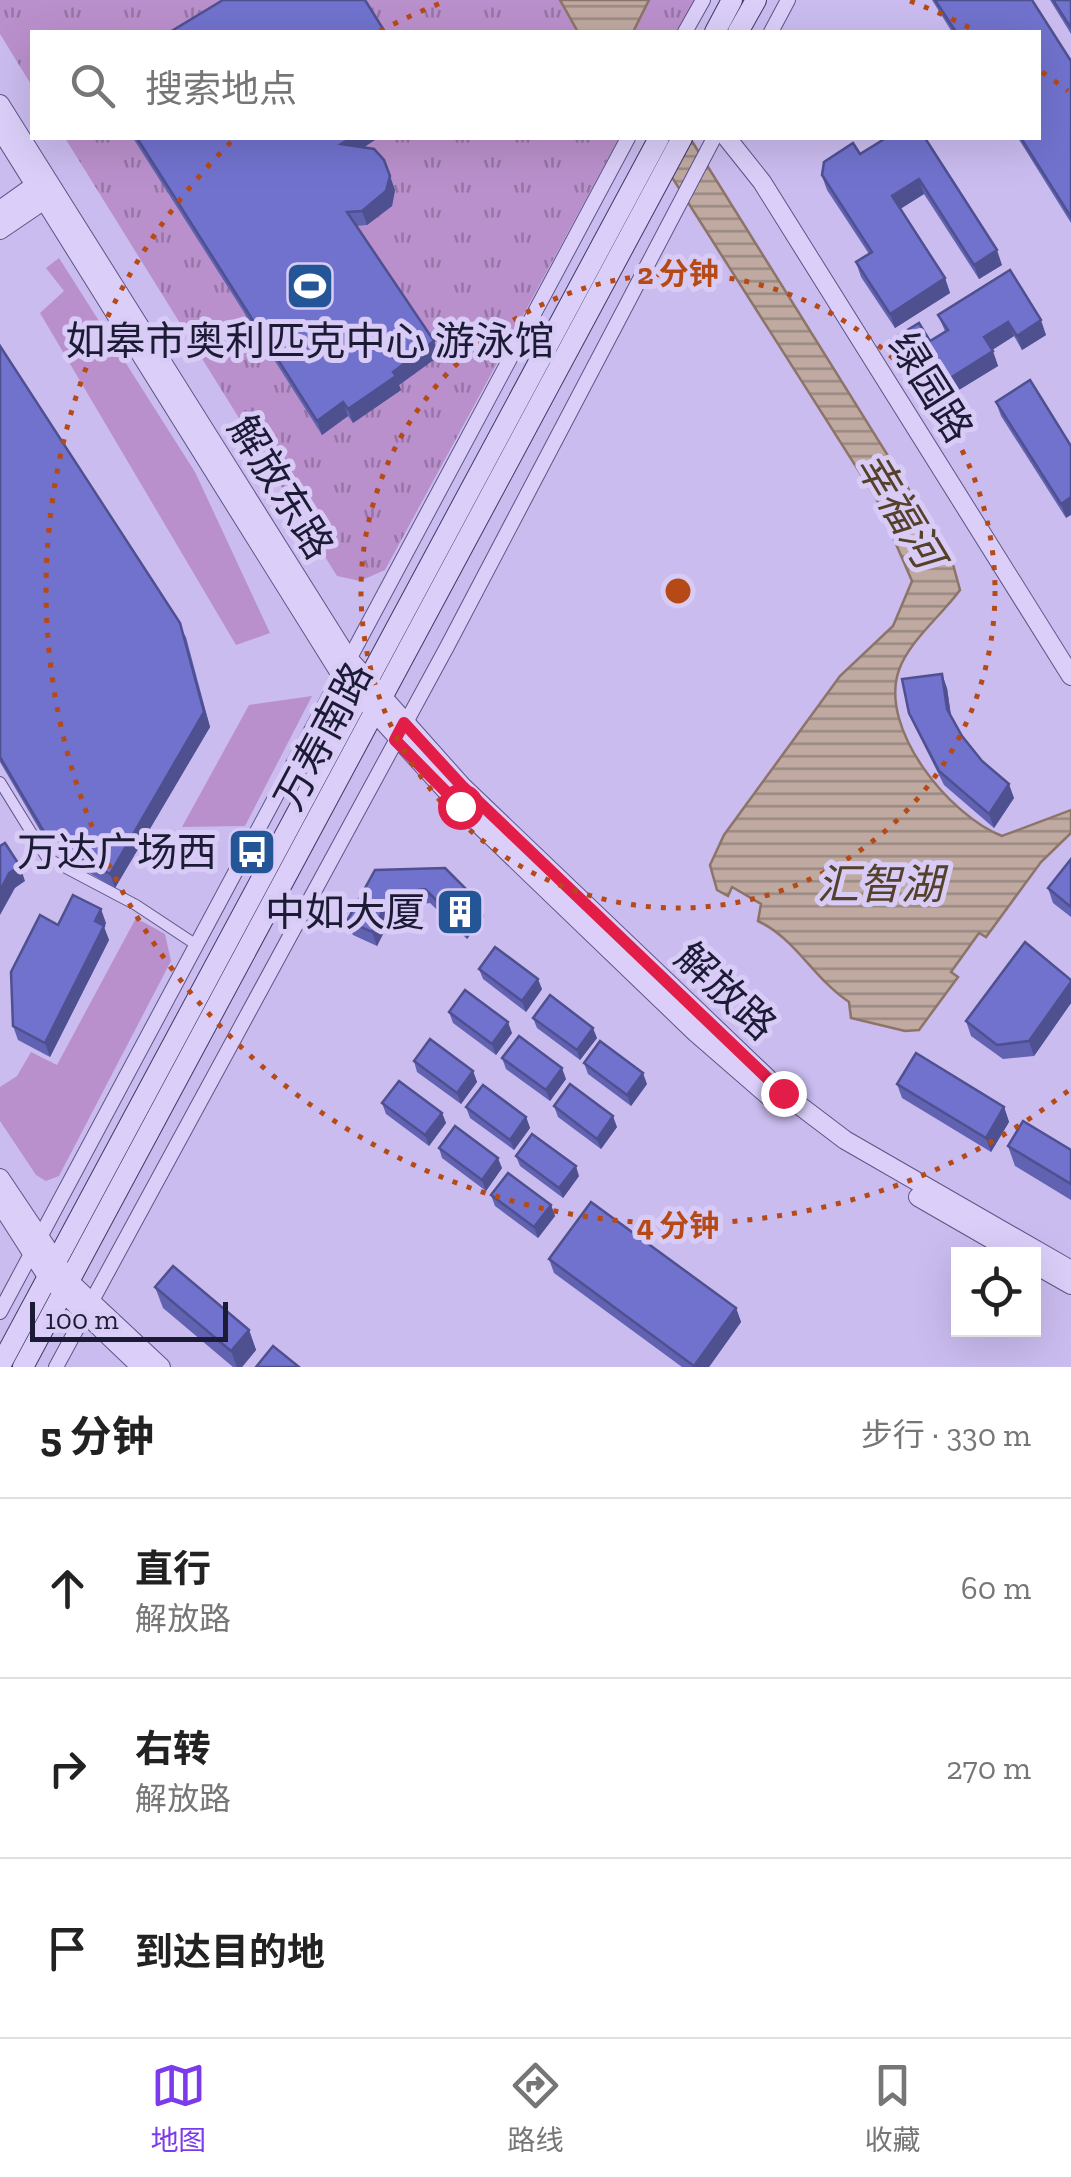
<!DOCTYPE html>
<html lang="zh">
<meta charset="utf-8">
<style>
:root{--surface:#fff;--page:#f6f6f6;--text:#222;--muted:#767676;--line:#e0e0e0;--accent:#7c3aed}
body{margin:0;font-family:"Zilla Slab","Noto Sans SC",serif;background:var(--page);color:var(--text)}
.controls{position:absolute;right:30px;bottom:30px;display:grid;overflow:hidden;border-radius:0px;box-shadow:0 10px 40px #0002}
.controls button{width:90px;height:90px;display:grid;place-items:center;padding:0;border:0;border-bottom:2px solid var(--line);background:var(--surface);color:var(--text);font:50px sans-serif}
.scale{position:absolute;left:30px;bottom:25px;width:198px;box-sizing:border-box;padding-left:10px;border:5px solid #1c1b35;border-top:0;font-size:28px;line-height:35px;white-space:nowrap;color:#1c1b35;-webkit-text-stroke:8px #d8ccf6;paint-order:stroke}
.stop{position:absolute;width:30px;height:30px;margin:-22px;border:8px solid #e11d48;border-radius:50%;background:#fff}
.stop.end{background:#e11d48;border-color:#fff;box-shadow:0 2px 10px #0008}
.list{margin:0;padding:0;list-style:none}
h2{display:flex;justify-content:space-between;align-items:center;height:130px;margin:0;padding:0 40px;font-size:42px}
h2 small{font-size:32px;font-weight:400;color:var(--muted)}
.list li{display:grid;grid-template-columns:65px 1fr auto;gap:30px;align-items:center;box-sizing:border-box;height:180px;padding:0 40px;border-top:2px solid var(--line)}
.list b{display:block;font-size:38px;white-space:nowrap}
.list p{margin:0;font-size:32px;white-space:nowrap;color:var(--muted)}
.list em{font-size:32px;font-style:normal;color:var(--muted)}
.icon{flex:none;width:55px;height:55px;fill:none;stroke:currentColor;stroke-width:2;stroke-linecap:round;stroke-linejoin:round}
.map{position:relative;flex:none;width:1071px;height:1367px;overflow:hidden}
.search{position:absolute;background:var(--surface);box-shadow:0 10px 40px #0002;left:30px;right:30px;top:30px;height:110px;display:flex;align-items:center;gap:25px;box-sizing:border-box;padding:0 35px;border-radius:0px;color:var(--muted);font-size:38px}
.sheet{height:670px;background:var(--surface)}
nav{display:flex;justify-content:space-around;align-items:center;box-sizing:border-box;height:140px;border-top:2px solid var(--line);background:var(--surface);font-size:28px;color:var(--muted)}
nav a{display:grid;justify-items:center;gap:5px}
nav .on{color:var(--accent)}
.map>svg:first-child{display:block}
</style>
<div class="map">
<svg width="1071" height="1367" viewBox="0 0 1071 1367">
<defs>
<pattern id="park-tufts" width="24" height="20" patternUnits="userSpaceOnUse" patternTransform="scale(2.5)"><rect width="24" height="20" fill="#ba90cc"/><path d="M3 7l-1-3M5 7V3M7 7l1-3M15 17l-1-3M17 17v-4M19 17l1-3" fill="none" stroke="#9675a6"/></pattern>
<pattern id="water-rules" width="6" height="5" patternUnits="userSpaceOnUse" patternTransform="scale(2.5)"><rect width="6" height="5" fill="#bfa9a0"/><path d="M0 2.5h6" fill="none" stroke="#9a8983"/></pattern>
</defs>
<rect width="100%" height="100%" fill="#cabcef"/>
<g fill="#ba90cc">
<polygon points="59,258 195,472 270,633 236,645 40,313 64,291 46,268"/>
<polygon points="312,696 245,826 182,827 249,705"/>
<polygon points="136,918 165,934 171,961 59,1176 46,1181 36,1175 0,1121 0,1087 17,1076 31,1052 57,1065"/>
</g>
<g fill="url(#park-tufts)">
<polygon points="0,0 696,0 677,32 32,32 32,86 0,34"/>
<polygon points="65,138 619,138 385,570 360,581 337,576"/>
</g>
<g fill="url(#water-rules)" stroke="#8d7468" stroke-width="2.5">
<polygon points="560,0 649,0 633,32 578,32"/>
<path d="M647,138H690L951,557L960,590C942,615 909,641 899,670C878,729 950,816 1002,836L1071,810V833L1041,862L986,937L979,933L951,972L958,977L919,1030L905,1031L851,1018L849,1002C813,978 796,939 758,921L761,904L732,887L728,896L717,890L710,865L724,835L840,676L893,626L912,581L876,498Z"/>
</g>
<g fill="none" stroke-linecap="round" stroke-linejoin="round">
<g stroke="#5b5586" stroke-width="12">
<polyline id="pedestrian" points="0,782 47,858 136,905 195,944"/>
</g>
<g stroke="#5b5586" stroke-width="16">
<g id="minor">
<polyline points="685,32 703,0"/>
<polyline points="771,32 788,0"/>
<polyline points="0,1312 628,138"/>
<polyline points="56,1367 448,645 714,138"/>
</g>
</g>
<g stroke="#5b5586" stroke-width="20">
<g id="tertiary">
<polyline points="0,104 348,658 462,786 783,1093 845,1140 1071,1270"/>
<polyline points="0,129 341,675 460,806 696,1033 780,1106"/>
<polyline points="727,138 762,182 1071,676"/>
<polyline points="0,210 45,178"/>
<polyline points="0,230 53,194"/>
<polyline points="0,1178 69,1281 161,1367"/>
<polyline points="918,1197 1017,1254"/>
<polyline points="0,1203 48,1278 141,1367"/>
<polyline points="1034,1264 1071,1285"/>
</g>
</g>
<g stroke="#3c3968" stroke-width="22">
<g id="secondary">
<polyline points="715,32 732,0"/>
<polyline points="738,32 756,0"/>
<polyline points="0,1366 659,138"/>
<polyline points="23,1367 682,138"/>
</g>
</g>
<use href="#pedestrian" stroke="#dbcff9" stroke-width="10"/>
<use href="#minor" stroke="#dbcff9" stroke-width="14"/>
<use href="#tertiary" stroke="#dbcff9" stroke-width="18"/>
<use href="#secondary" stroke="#dbcff9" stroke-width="20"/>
</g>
<g fill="#6162b1">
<polygon points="932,0 1032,0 1071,61 1071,223 1018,138 1038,138 1038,32 952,32"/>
<polygon points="1050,0 1071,0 1071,34"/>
<polygon points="133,138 378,138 363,147 395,190 392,206 367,225 356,226 434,341 439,356 399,385 401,390 353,423 348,416 322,435"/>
<polygon points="886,138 1002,265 979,279 924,194 900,209 945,278 950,293 895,328 861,277 856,262 869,254 827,190 822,176"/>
<polygon points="1010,270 1046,335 1022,350 1014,336 992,350 998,366 944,399 923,396 896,354 891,340 930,341 945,331 938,315"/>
<polygon points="0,346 186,637 210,727 115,888 52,851 0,762"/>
<polygon points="1030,380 1066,518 1001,416 996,402"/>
<polygon points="947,688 951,716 962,736 1014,798 994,828 944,785 915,727 909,713"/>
<polygon points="1071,859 1071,917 1053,903 1048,888"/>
<polygon points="445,868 484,916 467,939 430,903 396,908 377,946 353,935 347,921 375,870"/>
<polygon points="106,923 104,927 109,940 50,1057 18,1040 13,1026 58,925"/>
<polygon points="479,969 542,989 526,1012 483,979"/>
<polygon points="1071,980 1071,1003 1034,1056 1003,1059 971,1036 966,1021"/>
<polygon points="449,1012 512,1033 496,1055 453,1023"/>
<polygon points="533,1018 597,1038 580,1060 537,1028"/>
<polygon points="502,1058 566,1079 550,1101 506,1069"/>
<polygon points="414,1061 473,1071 477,1082 461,1104 417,1072"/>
<polygon points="584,1063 647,1084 631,1106 588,1074"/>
<polygon points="897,1084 1004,1107 1009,1122 991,1152 902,1098"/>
<polygon points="382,1103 442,1113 446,1123 429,1146 386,1114"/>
<polygon points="554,1106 617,1127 601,1149 558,1117"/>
<polygon points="466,1107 526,1117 530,1128 514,1150 470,1118"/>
<polygon points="1008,1146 1071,1150 1071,1200 1015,1166"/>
<polygon points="439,1148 502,1168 486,1191 442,1158"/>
<polygon points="516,1156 579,1176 563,1198 520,1166"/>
<polygon points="491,1195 551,1205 555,1216 538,1238 495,1206"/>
<polygon points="549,1259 736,1308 741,1322 709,1367 682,1367 554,1273"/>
<polygon points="155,1287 249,1330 256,1350 242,1367 233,1367 163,1308"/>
</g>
<g fill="#4f5090">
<polygon points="351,138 378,138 346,159 341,144"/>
<polygon points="390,176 395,190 392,206 367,225 362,211"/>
<polygon points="919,179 924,194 897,211 892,196"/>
<polygon points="997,250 1002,265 979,279 974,265"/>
<polygon points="945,278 950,293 895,328 890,314"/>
<polygon points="1041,320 1046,335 1022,350 1017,336"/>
<polygon points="1008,322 1014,336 989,352 984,337"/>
<polygon points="434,341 439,356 399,385 401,390 353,423 348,409 393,372"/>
<polygon points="993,351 998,366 944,399 939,385"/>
<polygon points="343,402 348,416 322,435 317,421"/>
<polygon points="1071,497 1071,515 1066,518 1061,504"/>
<polygon points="180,623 210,727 115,888 110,874"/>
<polygon points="942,674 947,688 952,723 947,709"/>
<polygon points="1009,784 1014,798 994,828 989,814"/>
<polygon points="20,866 25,881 15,888 0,915 0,891 9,873"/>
<polygon points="391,894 396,908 377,946 372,932"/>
<polygon points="479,902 484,916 467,939 462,925"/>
<polygon points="101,909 106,923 104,927 109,940 50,1057 45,1043"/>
<polygon points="538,979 542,989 526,1012 522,1001"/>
<polygon points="1071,982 1071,1003 1034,1056 1029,1041"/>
<polygon points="508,1022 512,1033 496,1055 492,1044"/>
<polygon points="593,1028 597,1038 580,1060 577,1050"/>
<polygon points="562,1068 566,1079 550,1101 546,1090"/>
<polygon points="473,1071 477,1082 461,1104 457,1093"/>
<polygon points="643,1073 647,1084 631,1106 627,1095"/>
<polygon points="1004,1107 1009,1122 991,1152 986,1138"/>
<polygon points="442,1113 446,1123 429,1146 425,1135"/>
<polygon points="613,1116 617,1127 601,1149 597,1139"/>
<polygon points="526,1117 530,1128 514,1150 510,1140"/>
<polygon points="498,1158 502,1168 486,1191 482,1180"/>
<polygon points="576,1166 579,1176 563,1198 559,1188"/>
<polygon points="551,1205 555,1216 538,1238 534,1227"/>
<polygon points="736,1308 741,1322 709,1367 694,1367"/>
<polygon points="249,1330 256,1350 242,1367 237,1367 231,1351"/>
</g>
<g fill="#7172ce" stroke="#4f5090" stroke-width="2.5">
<polygon points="223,0 365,0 385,32 170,32"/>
<polygon points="935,0 1032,0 1071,61 1071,217 1021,138 1038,138 1038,32 956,32"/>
<polygon points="1053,0 1071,0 1071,28"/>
<polygon points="137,138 351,138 341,144 374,149 384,160 390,176 386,191 362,211 347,212 434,341 393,372 396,376 348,409 343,402 317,421"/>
<polygon points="886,138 925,138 997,250 974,265 919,179 892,196 945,278 890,314 856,262 872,252 822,175 824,162 853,143 860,154"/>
<polygon points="1010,270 1041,320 1017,336 1008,322 984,337 993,351 939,385 918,382 891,340 919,323 930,341 948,330 938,315"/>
<polygon points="0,346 180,623 204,712 110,874 47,837 0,757"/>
<polygon points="1030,380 1071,446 1071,497 1061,504 996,402"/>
<polygon points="942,674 947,709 962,736 982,761 1009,784 989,814 939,771 909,713 902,679"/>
<polygon points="5,843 20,866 9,873 0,891 0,846"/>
<polygon points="1071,859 1071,907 1048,888"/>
<polygon points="445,868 479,902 462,925 425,889 391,894 372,932 347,921 375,870"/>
<polygon points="73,895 101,909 95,921 104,926 45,1043 13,1026 11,972 40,915 58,925"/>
<polygon points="1025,942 1071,980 1071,982 1029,1041 997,1045 966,1021"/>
<polygon points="495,947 538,979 522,1001 479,969"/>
<polygon points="465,990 508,1022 492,1044 449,1012"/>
<polygon points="550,995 593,1028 577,1050 533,1018"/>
<polygon points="519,1036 562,1068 546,1090 502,1058"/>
<polygon points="430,1039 473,1071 457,1093 414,1061"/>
<polygon points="600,1041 643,1073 627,1095 584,1063"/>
<polygon points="916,1053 1004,1107 986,1138 897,1084"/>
<polygon points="399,1081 442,1113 425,1135 382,1103"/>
<polygon points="570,1084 613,1116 597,1139 554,1106"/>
<polygon points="483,1085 526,1117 510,1140 466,1107"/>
<polygon points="1023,1121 1071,1150 1071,1184 1008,1146"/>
<polygon points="455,1126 498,1158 482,1180 439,1148"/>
<polygon points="532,1134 576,1166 559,1188 516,1156"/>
<polygon points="508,1173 551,1205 534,1227 491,1195"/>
<polygon points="591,1202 736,1308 694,1366 549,1259"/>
<polygon points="173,1266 249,1330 231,1351 155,1287"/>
<polygon points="273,1346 299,1367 256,1367"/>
</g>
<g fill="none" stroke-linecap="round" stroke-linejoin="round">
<polyline stroke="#e11d48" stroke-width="12" points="460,806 395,740 404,723 462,786 783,1093"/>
</g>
<g fill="none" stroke="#b54a16" stroke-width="5" stroke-dasharray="5 10">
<circle cx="678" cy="591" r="317"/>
<path d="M1068 1091A634 634 0 0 1 234 139M380 31A634 634 0 0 1 446 1M910 1A634 634 0 0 1 976 31M1042 72A634 634 0 0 1 1068 91"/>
</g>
<defs>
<g id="stadium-square" transform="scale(2.5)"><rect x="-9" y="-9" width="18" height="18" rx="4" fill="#245697" stroke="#d8ccf6"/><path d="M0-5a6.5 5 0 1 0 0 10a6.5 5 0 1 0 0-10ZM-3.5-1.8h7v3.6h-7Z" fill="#fff"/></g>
<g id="bus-square" transform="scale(2.5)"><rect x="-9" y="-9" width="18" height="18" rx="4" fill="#245697" stroke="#d8ccf6"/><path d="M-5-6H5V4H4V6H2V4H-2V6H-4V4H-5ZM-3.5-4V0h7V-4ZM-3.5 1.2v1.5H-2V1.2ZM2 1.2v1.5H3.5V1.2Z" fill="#fff"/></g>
<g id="building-square" transform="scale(2.5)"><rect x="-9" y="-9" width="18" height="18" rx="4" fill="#245697" stroke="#d8ccf6"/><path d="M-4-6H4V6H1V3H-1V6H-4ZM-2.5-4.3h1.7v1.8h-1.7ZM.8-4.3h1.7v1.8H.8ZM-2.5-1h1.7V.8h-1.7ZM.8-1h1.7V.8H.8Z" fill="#fff"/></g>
</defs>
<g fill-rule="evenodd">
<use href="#stadium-square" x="310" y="286"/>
<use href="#bus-square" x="252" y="852"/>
<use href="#building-square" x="460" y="912"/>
</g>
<g text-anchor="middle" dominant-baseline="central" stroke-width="10" stroke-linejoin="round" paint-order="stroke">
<g font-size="40" fill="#1c1b35" stroke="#d8ccf6" text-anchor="end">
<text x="310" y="341" text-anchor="middle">如皋市奥利匹克中心 游泳馆</text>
<text x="217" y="852">万达广场西</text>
<text x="425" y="912">中如大厦</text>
</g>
<g font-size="40" fill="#1c1b35" stroke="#d8ccf6">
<text transform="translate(931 387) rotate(58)">绿园路</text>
<text transform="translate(281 487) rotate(58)">解放东路</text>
<text transform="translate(323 736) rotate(-62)">万寿南路</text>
<text transform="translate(726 991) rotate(43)">解放路</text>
</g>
<g font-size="42" font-style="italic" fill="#554029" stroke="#d8ccf6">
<text transform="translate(900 510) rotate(59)">幸福河</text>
<text x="880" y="884">汇智湖</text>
</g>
</g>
<circle cx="678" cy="591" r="15" fill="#b54a16" stroke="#d8ccf6" stroke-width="5"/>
<g font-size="30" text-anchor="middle" font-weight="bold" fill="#b54a16" stroke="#d8ccf6" stroke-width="10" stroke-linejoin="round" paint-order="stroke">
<text x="678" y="284">2 分钟</text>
<text x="678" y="1236">4 分钟</text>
</g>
</svg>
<div class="controls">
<button><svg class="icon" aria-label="locate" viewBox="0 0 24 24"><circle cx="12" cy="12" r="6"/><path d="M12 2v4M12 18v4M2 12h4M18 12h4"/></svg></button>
</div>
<div class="scale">100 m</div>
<div class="stop" style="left:460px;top:806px"></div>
<div class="stop end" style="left:783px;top:1093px"></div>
<div class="search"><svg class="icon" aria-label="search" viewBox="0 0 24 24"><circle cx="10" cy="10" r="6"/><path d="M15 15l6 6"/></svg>搜索地点</div>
</div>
<section class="sheet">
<h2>5 分钟<small>步行 · 330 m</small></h2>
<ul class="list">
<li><svg class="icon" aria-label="ahead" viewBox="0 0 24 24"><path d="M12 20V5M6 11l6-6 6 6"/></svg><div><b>直行</b><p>解放路</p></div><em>60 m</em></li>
<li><svg class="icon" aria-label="right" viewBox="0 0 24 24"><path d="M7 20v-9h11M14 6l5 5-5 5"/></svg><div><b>右转</b><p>解放路</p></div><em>270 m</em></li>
<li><svg class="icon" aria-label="arrive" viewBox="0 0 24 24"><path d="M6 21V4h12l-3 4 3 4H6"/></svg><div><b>到达目的地</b></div></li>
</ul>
</section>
<nav>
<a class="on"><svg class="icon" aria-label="map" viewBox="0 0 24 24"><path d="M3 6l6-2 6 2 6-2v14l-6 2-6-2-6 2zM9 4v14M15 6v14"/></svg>地图</a>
<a><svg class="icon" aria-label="directions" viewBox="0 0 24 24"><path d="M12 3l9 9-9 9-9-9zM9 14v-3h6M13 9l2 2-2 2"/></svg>路线</a>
<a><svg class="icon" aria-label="saved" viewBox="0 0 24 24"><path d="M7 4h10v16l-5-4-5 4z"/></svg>收藏</a>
</nav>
